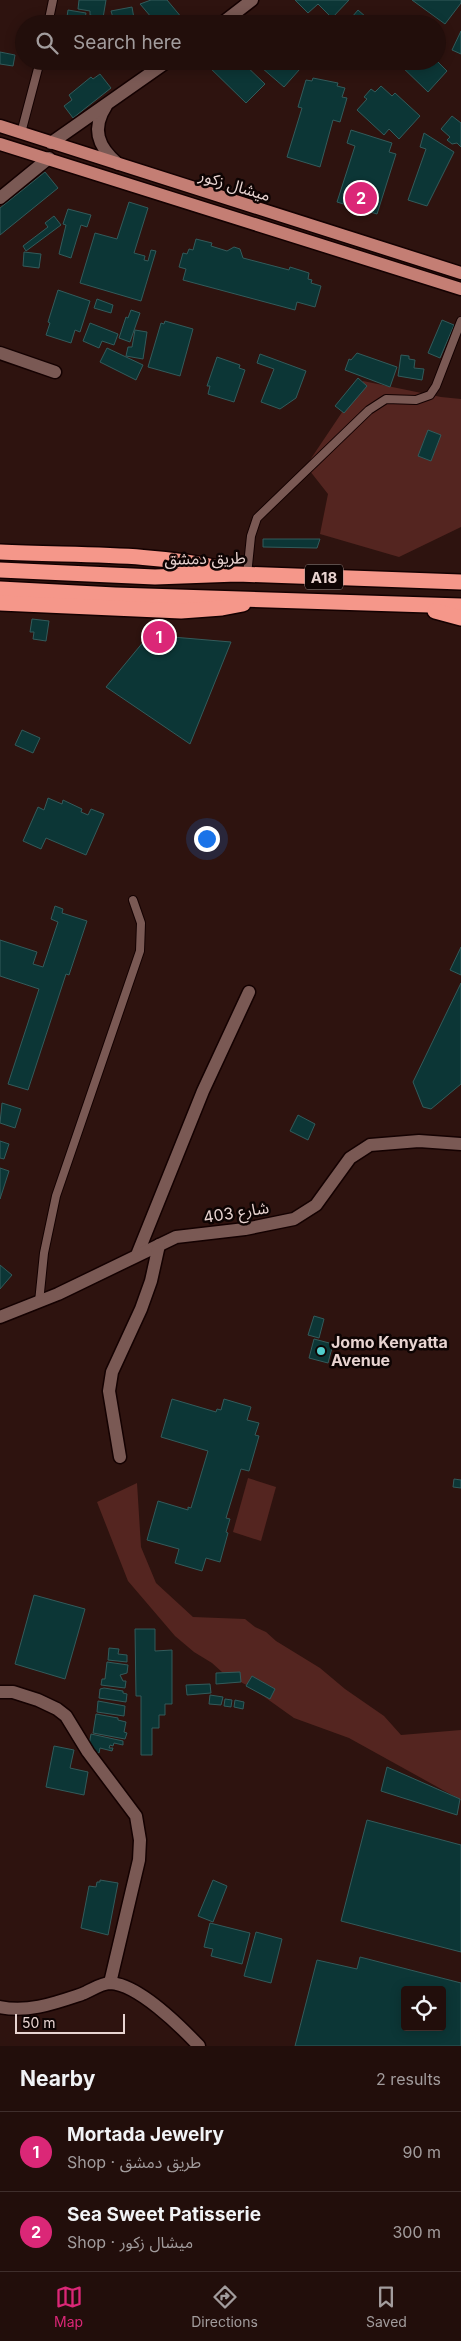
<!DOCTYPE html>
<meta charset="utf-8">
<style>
:root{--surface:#220e0b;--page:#2e1c19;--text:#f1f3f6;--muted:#a29c9d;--line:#3f2e2c;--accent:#db2777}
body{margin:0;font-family:Inter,"Noto Sans Arabic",sans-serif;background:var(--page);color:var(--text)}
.controls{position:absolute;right:15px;bottom:15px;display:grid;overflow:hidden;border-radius:5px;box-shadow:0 2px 12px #0003}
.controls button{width:45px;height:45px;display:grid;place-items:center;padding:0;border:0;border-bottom:1px solid var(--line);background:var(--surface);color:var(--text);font:25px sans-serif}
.scale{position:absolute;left:15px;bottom:12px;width:110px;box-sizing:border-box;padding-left:5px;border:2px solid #e8d4d1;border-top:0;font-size:14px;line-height:18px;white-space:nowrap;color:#e8d4d1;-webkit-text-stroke:4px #0e0403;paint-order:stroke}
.you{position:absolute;left:206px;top:838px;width:18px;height:18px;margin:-12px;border:4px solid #fff;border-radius:50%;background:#1a73e8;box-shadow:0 0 0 8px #1a73e833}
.badge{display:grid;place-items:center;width:32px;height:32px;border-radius:50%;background:var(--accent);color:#fff;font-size:16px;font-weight:700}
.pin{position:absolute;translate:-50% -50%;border:2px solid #fff;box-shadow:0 1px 5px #0006}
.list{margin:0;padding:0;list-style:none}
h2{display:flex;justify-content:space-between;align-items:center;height:65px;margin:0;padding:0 20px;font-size:21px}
h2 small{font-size:16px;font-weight:400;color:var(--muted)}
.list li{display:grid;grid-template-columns:32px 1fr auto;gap:15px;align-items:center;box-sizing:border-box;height:80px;padding:0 20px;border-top:1px solid var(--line)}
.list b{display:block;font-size:19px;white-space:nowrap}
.list p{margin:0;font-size:16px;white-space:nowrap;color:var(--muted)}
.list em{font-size:16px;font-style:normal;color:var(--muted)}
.icon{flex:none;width:28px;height:28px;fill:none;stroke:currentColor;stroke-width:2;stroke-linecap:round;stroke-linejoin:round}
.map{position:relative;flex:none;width:461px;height:2046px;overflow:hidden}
.search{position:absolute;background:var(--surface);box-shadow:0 2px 12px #0003;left:15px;right:15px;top:15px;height:55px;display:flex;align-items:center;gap:12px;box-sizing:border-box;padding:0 18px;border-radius:28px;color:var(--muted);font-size:19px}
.sheet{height:225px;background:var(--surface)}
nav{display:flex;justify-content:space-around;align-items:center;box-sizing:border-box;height:70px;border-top:1px solid var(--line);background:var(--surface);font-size:14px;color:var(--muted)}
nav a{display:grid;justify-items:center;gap:2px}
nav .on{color:var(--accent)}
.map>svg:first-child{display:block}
</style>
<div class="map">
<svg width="461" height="2046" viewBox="0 0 461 2046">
<rect width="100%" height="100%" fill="#2e130f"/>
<g fill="#542520">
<polygon points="363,381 441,397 461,399 461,527 399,557 320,534 328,494 306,466"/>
<polygon points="248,1478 276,1487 261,1541 233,1532"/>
<polygon points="137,1483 141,1547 156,1583 193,1617 245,1619 255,1627 266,1632 276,1641 320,1668 345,1689 384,1716 401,1735 461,1730 461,1800 349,1738 294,1718 252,1688 222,1672 212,1663 194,1652 175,1636 128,1581 97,1502"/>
</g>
<g fill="#0c3636" stroke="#335b5b" fill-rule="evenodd">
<polygon points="79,0 106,0 103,18 90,15 90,11 78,9"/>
<polygon points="151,0 167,0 182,18 175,24 157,24 140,4"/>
<polygon points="295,0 349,0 332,18 318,4 308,13"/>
<polygon points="412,0 461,0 461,3 445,24"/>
<polygon points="132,7 135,24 102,24 114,21 111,11"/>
<polygon points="68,10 86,13 84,24 66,24"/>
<polygon points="358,10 374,24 346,24"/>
<polygon points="461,31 461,54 452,50"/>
<polygon points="0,52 15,55 13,66 0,64"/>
<polygon points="61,61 85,61 84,68 60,64"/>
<polygon points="203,61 241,61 265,84 246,103"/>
<polygon points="254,61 307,61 284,87"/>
<polygon points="396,61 437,61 447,71 428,92"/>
<polygon points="100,74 111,88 73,118 64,106 72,100 69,95 91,77 93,79"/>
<polygon points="313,78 338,83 337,86 345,88 342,97 347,98 340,122 333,120 320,167 287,157 302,108 298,107 306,80 312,81"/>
<polygon points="381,86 392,96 395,93 420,116 399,139 389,129 384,135 357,110 367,99 364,97 371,89 375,92"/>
<polygon points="452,116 461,123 461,147 457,143 452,144 447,140 450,137 441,129"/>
<polygon points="351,130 392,143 389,152 396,154 377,214 337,202 355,146 347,143"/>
<polygon points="424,133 454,152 427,206 408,200 426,149 420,147"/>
<polygon points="45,172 58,188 0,235 0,208"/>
<polygon points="129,202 148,208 134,253 145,256 144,260 148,261 151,250 156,251 141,301 80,283 95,233 117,239"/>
<polygon points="68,209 91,215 87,227 81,225 71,258 59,254 66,225 63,224"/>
<polygon points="54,216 61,225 26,251 23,246 48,227 45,223"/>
<polygon points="196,239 212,243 211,246 227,251 234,247 240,249 243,258 289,270 290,267 309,273 308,279 312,280 311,283 321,286 315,307 297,302 295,310 183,280 186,269 179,267 183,253 187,254 189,249 193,250"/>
<polygon points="24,252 41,254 39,268 23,266"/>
<polygon points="58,290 90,301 80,332 75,330 71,343 46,335 50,323 48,322"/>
<polygon points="97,299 113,305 111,313 94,308"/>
<polygon points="131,310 140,313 130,342 119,338 126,317 128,318"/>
<polygon points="442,320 454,325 440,358 428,353"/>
<polygon points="165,321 193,329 180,376 148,367 161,323 164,324"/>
<polygon points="90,323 118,334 114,345 102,341 99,348 83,341"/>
<polygon points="135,330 147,332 143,359 126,356 128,347 132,347"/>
<polygon points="107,348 143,365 136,380 100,362"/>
<polygon points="357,353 397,367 390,387 345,370 349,359 351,360"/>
<polygon points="260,354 306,371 296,398 280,409 261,402 274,369 257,363"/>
<polygon points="401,355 409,356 409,359 415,360 414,368 424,369 422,380 398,376"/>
<polygon points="217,357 240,365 239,368 245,370 234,402 208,394 210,386 207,386"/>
<polygon points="358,378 367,386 344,413 335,406"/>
<polygon points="428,430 441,435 431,461 418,456"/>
<polygon points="263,539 320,539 317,548 263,547"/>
<polygon points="32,619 49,621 46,641 33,639 34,632 30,632"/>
<polygon points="149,635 231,642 190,744 106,687"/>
<polygon points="22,730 40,738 33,753 15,745"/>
<polygon points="48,798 62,804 63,800 82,809 81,812 88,815 91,809 104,814 86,855 46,838 41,849 23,841 38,807 44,810"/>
<polygon points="55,906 63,909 62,913 87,921 69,975 66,974 28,1090 8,1084 39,989 0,976 0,940 37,952 33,964 43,967 58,922 51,919"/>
<polygon points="461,947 461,975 450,970"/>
<polygon points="461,983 461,1084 431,1109 423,1107 413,1082"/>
<polygon points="2,1103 21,1109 15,1128 0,1123"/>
<polygon points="298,1115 315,1124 308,1140 290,1131"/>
<polygon points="0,1141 9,1144 4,1159 0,1158"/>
<polygon points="0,1168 9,1171 0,1199"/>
<polygon points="0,1265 12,1275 0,1289"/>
<polygon points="314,1316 324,1319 319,1338 308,1335"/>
<polygon points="314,1339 333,1344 328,1363 309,1358"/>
<polygon points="172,1399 216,1412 217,1409 221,1410 224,1399 251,1407 247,1420 259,1423 255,1435 259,1436 249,1471 241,1469 226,1518 230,1519 226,1532 228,1533 220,1562 206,1558 202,1571 175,1563 179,1549 147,1540 158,1501 188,1510 188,1507 191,1508 208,1451 161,1437"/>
<polygon points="454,1479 461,1480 461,1488 453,1487"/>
<polygon points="34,1595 85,1609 65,1679 15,1664"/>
<polygon points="135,1629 155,1629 155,1651 172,1650 172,1704 165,1704 165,1715 159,1715 159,1728 152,1728 152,1755 141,1755 141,1696 136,1696"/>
<polygon points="109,1648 119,1649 118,1654 127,1655 127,1662 108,1660"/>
<polygon points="107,1662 128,1665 127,1673 120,1675 123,1681 126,1681 125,1688 101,1685 102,1679 105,1679"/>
<polygon points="240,1672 241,1682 216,1684 216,1673"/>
<polygon points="252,1676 275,1689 270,1699 246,1686"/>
<polygon points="210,1684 211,1693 187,1695 186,1685"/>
<polygon points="104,1688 123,1691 123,1693 127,1694 126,1702 99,1698 100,1689"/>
<polygon points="210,1695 223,1697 221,1705 209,1704"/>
<polygon points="225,1699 232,1700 231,1707 224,1706"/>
<polygon points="235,1700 244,1702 243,1709 234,1707"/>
<polygon points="98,1701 125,1706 124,1716 97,1712"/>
<polygon points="96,1714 118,1718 118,1720 126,1722 124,1732 127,1733 125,1739 93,1733"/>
<polygon points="91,1734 123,1741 123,1745 114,1743 113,1746 110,1745 109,1748 113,1748 112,1751 100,1748 99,1753 88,1751"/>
<polygon points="54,1746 74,1750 70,1768 88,1772 84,1795 46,1787"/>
<polygon points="387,1767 460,1799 457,1815 381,1791"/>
<polygon points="367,1820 461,1845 461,1952 341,1921"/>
<polygon points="100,1880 118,1883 108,1935 81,1928 89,1886 96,1887 97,1882 100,1882"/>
<polygon points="213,1880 227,1886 213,1922 198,1916"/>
<polygon points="210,1923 250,1933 242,1964 211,1956 213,1949 204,1947"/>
<polygon points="256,1932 282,1939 271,1983 244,1976"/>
<path d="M360,1957L461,1983V2046H295L317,1960L357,1969ZM405,1990H442V2027H405Z"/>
</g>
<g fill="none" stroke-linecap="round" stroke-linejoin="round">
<g stroke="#140101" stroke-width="10">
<g id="lane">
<polyline points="48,24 53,0"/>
<polyline points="21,133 40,61"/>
<polyline points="247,575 251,536 257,518 369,410 386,399 416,400 430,395 436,386 461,321"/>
<polyline points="39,1302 44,1253 56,1196 140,951 141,923 133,900"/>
</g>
</g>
<g stroke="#140101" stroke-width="15">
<g id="street">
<polyline points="221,24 252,0"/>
<path d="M106,106C91,129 98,147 118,164"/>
<polyline points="51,143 168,61"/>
<polyline points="0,198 49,158"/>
<polyline points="0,353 55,372"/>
<polyline points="137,1255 203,1091 249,992"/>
<polyline points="0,1317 58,1294 176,1237 245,1229 294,1219 316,1205 350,1158 370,1145 419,1141 461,1144"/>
<polyline points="120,1457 109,1391 112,1372 141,1309 151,1281 159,1245"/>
<polyline points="0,1692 13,1692 38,1700 57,1709 66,1716 88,1752 136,1816 140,1840 139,1860 110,1983"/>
<path d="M0,2007C28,2013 55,2003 82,1994C90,1991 101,1983 110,1983C138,1984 181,2027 199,2046"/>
</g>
</g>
<g stroke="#140101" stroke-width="15">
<g id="primary">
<polyline points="0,126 461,273"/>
<polyline points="0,144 461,289"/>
</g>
</g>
<g stroke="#140101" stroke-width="18">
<g id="highway">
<path d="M0,552C74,556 151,552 223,569"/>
<polyline points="0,570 155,577 237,574 461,582"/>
<polyline points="0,589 115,595 461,606"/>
<polyline points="0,603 181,611 222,608 243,604"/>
<polyline points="435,611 461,618"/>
</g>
</g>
<use href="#lane" stroke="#7a5954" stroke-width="8"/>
<use href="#street" stroke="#7a5954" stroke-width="12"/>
<use href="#primary" stroke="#c47e74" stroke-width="12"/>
<use href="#highway" stroke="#f5978a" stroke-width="15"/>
</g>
<circle fill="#52cdcc" stroke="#0e0403" stroke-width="2" cx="321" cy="1351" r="5"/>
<g text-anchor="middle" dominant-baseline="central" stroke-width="5" stroke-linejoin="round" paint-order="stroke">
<rect fill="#0e0403" stroke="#a79693" stroke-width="1" x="305" y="564.5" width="38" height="25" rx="4"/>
<g font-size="15" font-weight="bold" fill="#e8d4d1">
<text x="324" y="577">A18</text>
</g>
<g font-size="16" fill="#e8d4d1" stroke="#0e0403">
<text transform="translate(235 185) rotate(17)">ميشال زكور</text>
<text transform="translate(205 558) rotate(-1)">طريق دمشق</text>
<text transform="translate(236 1212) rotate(-9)">شارع 403</text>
</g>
<g font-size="16" font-weight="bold" fill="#e8d4d1" stroke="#0e0403" text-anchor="start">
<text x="331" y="1342">Jomo Kenyatta<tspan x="331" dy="18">Avenue</tspan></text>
</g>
</g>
</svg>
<div class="controls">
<button><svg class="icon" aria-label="locate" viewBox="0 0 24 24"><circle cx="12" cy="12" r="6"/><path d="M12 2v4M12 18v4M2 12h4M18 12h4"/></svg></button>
</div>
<div class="scale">50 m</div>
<div class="you"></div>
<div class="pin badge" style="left:159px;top:637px">1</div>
<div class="pin badge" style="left:361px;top:198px">2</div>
<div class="search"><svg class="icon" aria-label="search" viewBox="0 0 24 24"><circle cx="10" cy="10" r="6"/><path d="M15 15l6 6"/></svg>Search here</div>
</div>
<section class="sheet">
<h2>Nearby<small>2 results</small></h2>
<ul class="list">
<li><span class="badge">1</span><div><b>Mortada Jewelry</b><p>Shop · طريق دمشق</p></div><em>90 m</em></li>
<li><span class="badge">2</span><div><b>Sea Sweet Patisserie</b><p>Shop · ميشال زكور</p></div><em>300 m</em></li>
</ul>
</section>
<nav>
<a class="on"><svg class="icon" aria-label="map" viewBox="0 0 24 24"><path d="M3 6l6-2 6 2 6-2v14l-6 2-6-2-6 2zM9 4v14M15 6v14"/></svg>Map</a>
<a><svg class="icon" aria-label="directions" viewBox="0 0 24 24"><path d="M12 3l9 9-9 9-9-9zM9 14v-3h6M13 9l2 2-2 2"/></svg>Directions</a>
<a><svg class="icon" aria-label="saved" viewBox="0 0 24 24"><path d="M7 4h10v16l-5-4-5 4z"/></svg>Saved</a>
</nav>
